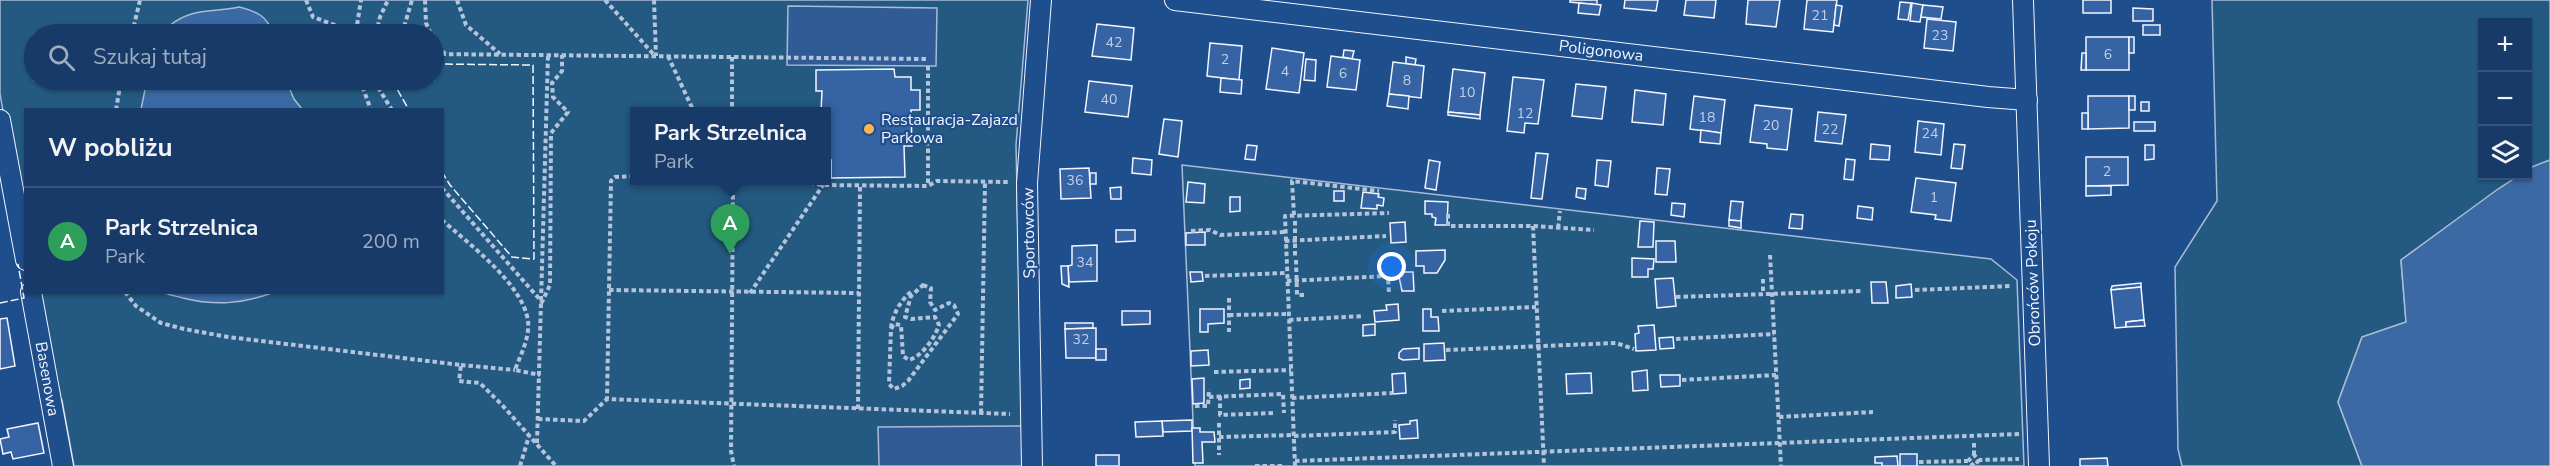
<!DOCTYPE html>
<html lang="pl">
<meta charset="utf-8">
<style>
:root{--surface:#173a69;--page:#20416f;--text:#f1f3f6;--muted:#9eadc0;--line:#36547d;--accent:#d6ab8b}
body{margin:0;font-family:"Nunito Sans",sans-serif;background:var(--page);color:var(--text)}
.controls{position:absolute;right:18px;top:18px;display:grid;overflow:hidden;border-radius:0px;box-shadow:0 2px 4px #0004}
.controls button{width:54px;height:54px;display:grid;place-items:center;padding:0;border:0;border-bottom:2px solid var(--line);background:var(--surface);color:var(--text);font:30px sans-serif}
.you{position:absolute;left:1392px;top:267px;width:21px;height:21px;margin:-15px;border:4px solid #fff;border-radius:50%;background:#1a73e8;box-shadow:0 0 0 9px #1a73e833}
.badge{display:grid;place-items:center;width:39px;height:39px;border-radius:50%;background:var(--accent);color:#fff;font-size:20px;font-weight:700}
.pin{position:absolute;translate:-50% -50px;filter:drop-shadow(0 2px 3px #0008)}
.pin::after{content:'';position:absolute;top:32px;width:21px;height:18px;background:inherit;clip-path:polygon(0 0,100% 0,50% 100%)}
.popup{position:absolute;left:630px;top:107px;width:201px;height:78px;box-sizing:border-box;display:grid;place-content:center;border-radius:0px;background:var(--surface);filter:drop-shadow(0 2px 4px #0005);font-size:20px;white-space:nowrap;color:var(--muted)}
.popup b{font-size:22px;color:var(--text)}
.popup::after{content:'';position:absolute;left:50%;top:100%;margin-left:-12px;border:12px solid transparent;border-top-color:var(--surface)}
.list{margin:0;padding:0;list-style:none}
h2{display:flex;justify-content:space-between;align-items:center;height:78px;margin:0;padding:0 24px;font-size:26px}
h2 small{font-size:20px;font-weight:400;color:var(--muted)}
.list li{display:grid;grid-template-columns:39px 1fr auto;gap:18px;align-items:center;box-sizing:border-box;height:108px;padding:0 24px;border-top:2px solid var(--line)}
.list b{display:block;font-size:22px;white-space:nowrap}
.list p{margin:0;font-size:20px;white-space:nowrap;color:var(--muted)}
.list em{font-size:20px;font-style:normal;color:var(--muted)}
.icon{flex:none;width:33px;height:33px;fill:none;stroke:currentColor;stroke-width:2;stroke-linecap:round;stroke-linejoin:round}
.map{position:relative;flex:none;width:2550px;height:466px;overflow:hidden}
.search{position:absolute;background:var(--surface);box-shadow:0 2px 4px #0004;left:24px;top:24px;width:420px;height:66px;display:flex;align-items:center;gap:15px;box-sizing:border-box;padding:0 21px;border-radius:33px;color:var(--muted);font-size:22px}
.panel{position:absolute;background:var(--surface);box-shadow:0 2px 4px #0004;left:24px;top:108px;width:420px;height:186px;border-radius:0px}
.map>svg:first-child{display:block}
</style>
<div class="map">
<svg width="2550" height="466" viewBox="0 0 2550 466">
<rect width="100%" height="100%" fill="#1f4e8c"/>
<g fill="#245a82" stroke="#a8bbd7" stroke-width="1.5" fill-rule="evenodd">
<path d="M0,0H1028L1016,145L1023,466H74L62,400L56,397L36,293L442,292V110H26L25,199L18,196L0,94ZM34,34H434V80H34ZM634,112H826V180H634Z"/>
<polygon points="2212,0 2550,0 2550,160 2528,169 2528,22 2482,22 2482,176 2518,176 2401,260 2406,322 2362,337 2338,402 2362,466 2182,466 2178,449 2175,267 2217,201"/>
<polygon points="1182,165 1991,259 2017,280 2024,466 1195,466"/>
</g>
<g fill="#305b95" stroke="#a8bbd7" stroke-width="1.5">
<polygon points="788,6 937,8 936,66 787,65"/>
<polygon points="1022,426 1023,466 879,466 878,427"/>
</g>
<g fill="#3b69a3" stroke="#a8bbd7" stroke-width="1.5">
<path d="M239,7C255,11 269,16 272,34H168L169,26C193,7 211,13 239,7Z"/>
<polygon points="147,80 286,80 294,99 302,109 141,109"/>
<polygon points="2550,160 2550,466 2362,466 2338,402 2362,337 2406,322 2401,260 2498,189 2518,176 2528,176 2529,168"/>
<path d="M165,293H272C241,304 215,306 183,298C176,296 172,296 165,293Z"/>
</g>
<g fill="#3563a3" stroke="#f2f6ff" stroke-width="1.5">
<polygon points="1597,0 1597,5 1570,2 1570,0"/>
<polygon points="1625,0 1658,0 1656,11 1624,8"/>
<polygon points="1686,0 1716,0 1714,18 1684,15"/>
<polygon points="1748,0 1780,0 1776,27 1746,24"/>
<polygon points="1807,0 1837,0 1833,32 1804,29"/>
<rect x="2083" y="0" width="28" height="13"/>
<polygon points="1900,2 1911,3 1908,20 1898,19"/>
<polygon points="1579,3 1601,5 1599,15 1578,13"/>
<polygon points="1912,3 1923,5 1920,22 1910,21"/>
<polygon points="1836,5 1842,6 1839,26 1834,25"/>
<polygon points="1923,5 1943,7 1941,19 1921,17"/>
<polygon points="2133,8 2153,9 2153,21 2133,21"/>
<polygon points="1927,19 1956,22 1953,51 1924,48"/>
<polygon points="1097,24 1134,28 1131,60 1092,56"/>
<rect x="2143" y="25" width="17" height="10"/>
<rect x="2086" y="37" width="43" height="33"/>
<rect x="2129" y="37" width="5" height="16"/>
<polygon points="1210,43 1242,46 1239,80 1207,76"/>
<polygon points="1272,48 1304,53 1299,93 1266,89"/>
<polygon points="1344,50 1354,51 1352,59 1343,57"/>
<polygon points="2082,53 2086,53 2086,70 2081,70"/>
<polygon points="1331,56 1360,60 1356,90 1327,87"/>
<polygon points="1406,57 1416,59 1415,65 1406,64"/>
<polygon points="1306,59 1316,60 1315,81 1304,80"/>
<polygon points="1393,62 1424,66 1421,98 1389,94"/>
<polygon points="894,69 895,77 911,77 911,90 920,90 920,110 911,110 912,146 904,146 905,177 831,178 831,160 826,160 826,112 821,112 822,91 816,91 816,70"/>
<polygon points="1453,69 1485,73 1480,115 1448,112"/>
<polygon points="1513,77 1544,80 1538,124 1525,123 1524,133 1507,131"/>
<polygon points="1221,78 1242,80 1241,94 1220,92"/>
<polygon points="1089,81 1132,86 1128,117 1085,112"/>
<polygon points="1576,84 1606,87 1602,119 1572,116"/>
<polygon points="1635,90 1666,94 1663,125 1632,122"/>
<polygon points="1389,94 1409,96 1408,109 1387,106"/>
<polygon points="1694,96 1725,100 1721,133 1690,129"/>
<polygon points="2088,96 2129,96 2129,128 2088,129"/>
<rect x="2129" y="96" width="6" height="14"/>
<rect x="2141" y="102" width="8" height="9"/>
<polygon points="1755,105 1792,109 1787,150 1767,148 1767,144 1750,142"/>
<polygon points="1448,112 1480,115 1480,119 1448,115"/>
<polygon points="1818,112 1846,115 1842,144 1815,141"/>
<rect x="2082" y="113" width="6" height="16"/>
<polygon points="1164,119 1182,121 1178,157 1159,154"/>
<polygon points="1918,121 1944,124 1941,155 1915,152"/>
<rect x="2134" y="122" width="21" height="9"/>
<polygon points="1701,130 1721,133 1720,144 1700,142"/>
<polygon points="1871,144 1890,146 1889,160 1870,159"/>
<polygon points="1954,144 1965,145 1962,169 1951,168"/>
<polygon points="1247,145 1257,146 1255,160 1245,159"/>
<polygon points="2145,145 2154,145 2154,159 2145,160"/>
<polygon points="1536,153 1548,154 1542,199 1531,198"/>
<polygon points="2086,157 2128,157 2128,185 2086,186"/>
<polygon points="1133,158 1152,160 1151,175 1132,173"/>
<polygon points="1846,159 1855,160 1853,180 1844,179"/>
<polygon points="1429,160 1440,162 1436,190 1425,188"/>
<polygon points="1597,160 1611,161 1608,187 1595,185"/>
<polygon points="1089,168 1091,198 1061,199 1060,169"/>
<polygon points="1657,168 1670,169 1667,195 1655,194"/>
<rect x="1090" y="173" width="6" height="11"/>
<polygon points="1916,178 1956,183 1951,221 1935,219 1936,215 1911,212"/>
<polygon points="1188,182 1205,184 1204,203 1186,202"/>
<polygon points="2086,186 2111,186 2111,195 2086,196"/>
<polygon points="1121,187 1121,199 1111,199 1110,188"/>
<polygon points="1577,188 1586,189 1585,199 1576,197"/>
<rect x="1334" y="191" width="10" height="10"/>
<polygon points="1363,192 1379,194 1378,197 1384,198 1383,206 1377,205 1377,209 1361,208"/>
<polygon points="1230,197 1240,197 1240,211 1230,212"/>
<polygon points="1425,201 1448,202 1447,225 1435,225 1436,218 1432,217 1432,214 1425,214"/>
<polygon points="1731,201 1743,202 1741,221 1729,220"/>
<polygon points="1672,203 1685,204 1684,217 1671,215"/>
<polygon points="1858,206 1873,208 1872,220 1857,218"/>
<polygon points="1791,214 1803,215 1802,229 1789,228"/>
<polygon points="1729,220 1741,221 1741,228 1729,226"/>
<polygon points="1640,221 1654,222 1653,247 1638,247"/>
<polygon points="1405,222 1406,242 1391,243 1390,223"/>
<polygon points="1116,230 1135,230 1135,241 1116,242"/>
<polygon points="1205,232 1205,245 1186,245 1186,233"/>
<polygon points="1656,241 1675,241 1676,262 1656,262"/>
<polygon points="1097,245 1097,281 1069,282 1068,266 1072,265 1072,246"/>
<polygon points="1445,250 1445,260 1437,273 1424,273 1424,266 1416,266 1416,251"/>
<polygon points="1632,258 1654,259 1653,269 1648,269 1648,277 1632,277"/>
<polygon points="1061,266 1068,266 1069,287 1062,284"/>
<polygon points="1190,272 1202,272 1203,281 1191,282"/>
<polygon points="1398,272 1413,272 1414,291 1402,291"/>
<polygon points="1673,278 1676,306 1657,308 1655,279"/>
<polygon points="1871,282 1886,282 1888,303 1872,303"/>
<polygon points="2141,283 2141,287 2111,290 2112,286"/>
<polygon points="1911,284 1912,297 1896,298 1896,286"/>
<polygon points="2141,287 2144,320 2126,322 2126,327 2115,328 2111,290"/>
<polygon points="1398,304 1399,320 1375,322 1374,311 1387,310 1386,305"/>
<polygon points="1200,309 1224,309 1224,323 1208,324 1208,332 1200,332"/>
<polygon points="1423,309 1431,309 1431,317 1438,317 1439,331 1423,331"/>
<polygon points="1122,311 1150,311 1150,324 1122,325"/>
<polygon points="7,318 15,366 0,369 0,319"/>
<polygon points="2144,320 2145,326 2126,327 2126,322"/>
<polygon points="1065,323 1093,323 1093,328 1065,329"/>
<polygon points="1375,324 1375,335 1363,336 1363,325"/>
<polygon points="1654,325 1656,350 1636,351 1635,334 1639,333 1638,326"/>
<polygon points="1096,328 1096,358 1066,358 1065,329"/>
<polygon points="1673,337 1674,348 1660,349 1659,338"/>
<polygon points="1444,343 1445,360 1424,361 1424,344"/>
<polygon points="1419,348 1419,359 1403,360 1399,358 1399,353 1403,349"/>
<rect x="1096" y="349" width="10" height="11"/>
<polygon points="1208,350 1209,365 1191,366 1191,351"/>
<polygon points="1647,370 1648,390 1633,391 1632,372"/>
<polygon points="1405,373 1406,393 1393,394 1392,374"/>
<polygon points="1591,373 1592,393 1567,394 1566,374"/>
<polygon points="1660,375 1680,375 1680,386 1661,387"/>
<polygon points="1204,378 1204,403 1193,404 1192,379"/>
<polygon points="1250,379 1250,388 1240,389 1240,380"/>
<polygon points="1192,420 1192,431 1163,432 1162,421"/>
<polygon points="1417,420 1418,438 1400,439 1399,425 1410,424 1410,421"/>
<polygon points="1162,421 1163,436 1136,437 1135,422"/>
<polygon points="38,423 44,453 13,459 11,452 3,454 0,439 9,437 7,429"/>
<polygon points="1192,428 1200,428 1200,432 1214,432 1215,442 1202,442 1203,463 1193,463"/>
<rect x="1900" y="454" width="17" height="12"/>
<rect x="1096" y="455" width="23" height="11"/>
<polygon points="1897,456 1898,466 1882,466 1882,463 1875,463 1875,457"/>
<polygon points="2107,458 2108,466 2080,466 2080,459"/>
</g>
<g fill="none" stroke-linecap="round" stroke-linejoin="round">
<g stroke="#f2f6ff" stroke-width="22">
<g id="minor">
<polyline points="1175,0 1988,97 2027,100"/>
<polyline points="2023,0 2039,466"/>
<polyline points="0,120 26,260"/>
<polyline points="31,292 63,466"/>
<polyline points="1032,466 1027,183 1041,0"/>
</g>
</g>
<g stroke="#b3c4dc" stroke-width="4" stroke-dasharray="4.5 3" stroke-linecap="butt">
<polyline points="306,0 313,17 359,34"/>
<polyline points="425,0 426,23 431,34"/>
<polyline points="457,0 466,25 500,54"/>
<polyline points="605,0 655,56"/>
<polyline points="654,0 656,56"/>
<polyline points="356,32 361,0"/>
<polyline points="132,34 140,0"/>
<polyline points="376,34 380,17 388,0"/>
<polyline points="404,34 404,27 412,0"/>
<polyline points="434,39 445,54"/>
<polyline points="434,54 926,59"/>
<polyline points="668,56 694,112"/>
<polyline points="732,57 732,112"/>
<polyline points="928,66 928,186"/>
<polyline points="360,80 371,110"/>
<polyline points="377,80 379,89 392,110"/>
<polyline points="116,110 121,80"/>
<polyline points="634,176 615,177 611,181 607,399 1010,414"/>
<polyline points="733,180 731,451 734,466"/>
<polyline points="795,180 823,185 928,186 937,181 1009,182"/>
<polyline points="442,188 542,302 550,285 551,133 568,112 553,97 552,83 562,71 562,55"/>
<polyline points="1448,214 1448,226 1533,226 1594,230"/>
<polyline points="1294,215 1292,181 1379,191"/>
<path d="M442,220C469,244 523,284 528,321C530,338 520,356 515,370L540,375"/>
<polyline points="1295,221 1295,256"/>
<polyline points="1533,226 1544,466"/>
<polyline points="1558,228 1560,211"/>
<polyline points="1191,231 1210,230 1220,235 1285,232"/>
<polyline points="1285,241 1386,236"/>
<polyline points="1770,255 1781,466"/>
<polyline points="1296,260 1297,295 1306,295"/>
<polyline points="1205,276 1287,273"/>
<polyline points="1763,279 1763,294"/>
<polyline points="1287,281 1388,276 1389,293"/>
<path d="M923,285L931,288L930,302L935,310L949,303L954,305L958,314L908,381L902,386L894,389L889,384L891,329L894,324L901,325L903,356L909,360C922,356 935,338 939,325L935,317L911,319L905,317L911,296Z"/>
<polyline points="609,290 859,293"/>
<polyline points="1915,290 2012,286"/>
<polyline points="125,292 136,306 161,323 184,329 228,337 461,365 459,381 480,383 503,406 556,466"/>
<polyline points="750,293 823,185"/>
<polyline points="1676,297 1861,291"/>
<polyline points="1229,298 1229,332"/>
<polyline points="1442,311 1536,307"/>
<polyline points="1229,315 1289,314"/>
<polyline points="1289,320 1364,316"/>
<path d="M891,328C893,313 901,300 912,291"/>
<polyline points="1676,339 1774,334"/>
<polyline points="1446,350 1616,343 1634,349"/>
<polyline points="461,365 515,370"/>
<polyline points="1214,372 1291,370"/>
<polyline points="1682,380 1776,375"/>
<polyline points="1220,396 1220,415 1275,413"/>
<polyline points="1209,397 1283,394 1284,413"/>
<polyline points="1292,398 1392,393"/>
<polyline points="1195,406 1208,406 1209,389"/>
<polyline points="858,409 860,186"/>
<polyline points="981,413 985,182"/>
<polyline points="1779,417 1873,412"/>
<polyline points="538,419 584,421 607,399"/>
<polyline points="1219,423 1219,455"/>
<polyline points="1294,436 1395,432 1395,420"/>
<polyline points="1219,437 1294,435"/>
<polyline points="537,443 548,55"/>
<polyline points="1974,443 1974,455"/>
<polyline points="1979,460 1974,466 1968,461 1974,455 1979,460 2019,459"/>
<polyline points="1295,461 2020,434"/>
<polyline points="1919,462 1968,461"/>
<polyline points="520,466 529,436"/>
<polyline points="1255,466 1282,466"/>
<polyline points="1295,466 1285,216 1389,213"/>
</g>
<use href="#minor" stroke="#1f4e8c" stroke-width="20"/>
<g stroke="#f2f6ff" stroke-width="1.5" stroke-dasharray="8 3" stroke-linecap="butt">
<polyline points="434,64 533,65 534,259 512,257 450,185 442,172"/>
<polyline points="392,80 409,110"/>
<polyline points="0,303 24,298 18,264"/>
</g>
</g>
<circle fill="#ffb74d" stroke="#1f4e8c" stroke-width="2" cx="869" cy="129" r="6"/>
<g text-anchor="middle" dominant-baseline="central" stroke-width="4.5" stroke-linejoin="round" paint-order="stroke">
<g font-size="14" fill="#c3d1e8">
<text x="1820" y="15">21</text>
<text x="1940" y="35">23</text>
<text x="1114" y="42">42</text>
<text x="2108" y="54">6</text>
<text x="1225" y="59">2</text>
<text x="1285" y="71">4</text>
<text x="1343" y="73">6</text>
<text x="1407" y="80">8</text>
<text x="1467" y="92">10</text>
<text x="1109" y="99">40</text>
<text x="1525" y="113">12</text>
<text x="1707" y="117">18</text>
<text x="1771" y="125">20</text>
<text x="1830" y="129">22</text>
<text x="1930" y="133">24</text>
<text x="2107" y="171">2</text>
<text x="1075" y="180">36</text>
<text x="1934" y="197">1</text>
<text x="1085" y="262">34</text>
<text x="1081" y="339">32</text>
</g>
<g font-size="16" fill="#f2f6ff" stroke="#1f4e8c">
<text transform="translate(1601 51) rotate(7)">Poligonowa</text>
<text transform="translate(1029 233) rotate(-91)">Sportowców</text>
<text transform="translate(2033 283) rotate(-92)">Obrońców Pokoju</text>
<text transform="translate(47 379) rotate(80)">Basenowa</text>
</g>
<g font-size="16" fill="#f2f6ff" stroke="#1f4e8c" text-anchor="start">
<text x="881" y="120">Restauracja-Zajazd<tspan x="881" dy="18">Parkowa</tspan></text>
</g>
</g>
</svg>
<div class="controls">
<button>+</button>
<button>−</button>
<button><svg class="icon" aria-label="layers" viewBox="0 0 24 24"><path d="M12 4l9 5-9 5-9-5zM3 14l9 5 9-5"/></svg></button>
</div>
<div class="you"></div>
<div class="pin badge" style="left:730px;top:254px;background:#2e9e5b">A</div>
<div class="popup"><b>Park Strzelnica</b>Park</div>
<div class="search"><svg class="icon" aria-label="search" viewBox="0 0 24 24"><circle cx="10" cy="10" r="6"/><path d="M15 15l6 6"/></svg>Szukaj tutaj</div>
<section class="panel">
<h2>W pobliżu<small></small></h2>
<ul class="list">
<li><span class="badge" style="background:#2e9e5b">A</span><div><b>Park Strzelnica</b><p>Park</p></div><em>200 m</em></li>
</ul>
</section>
</div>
